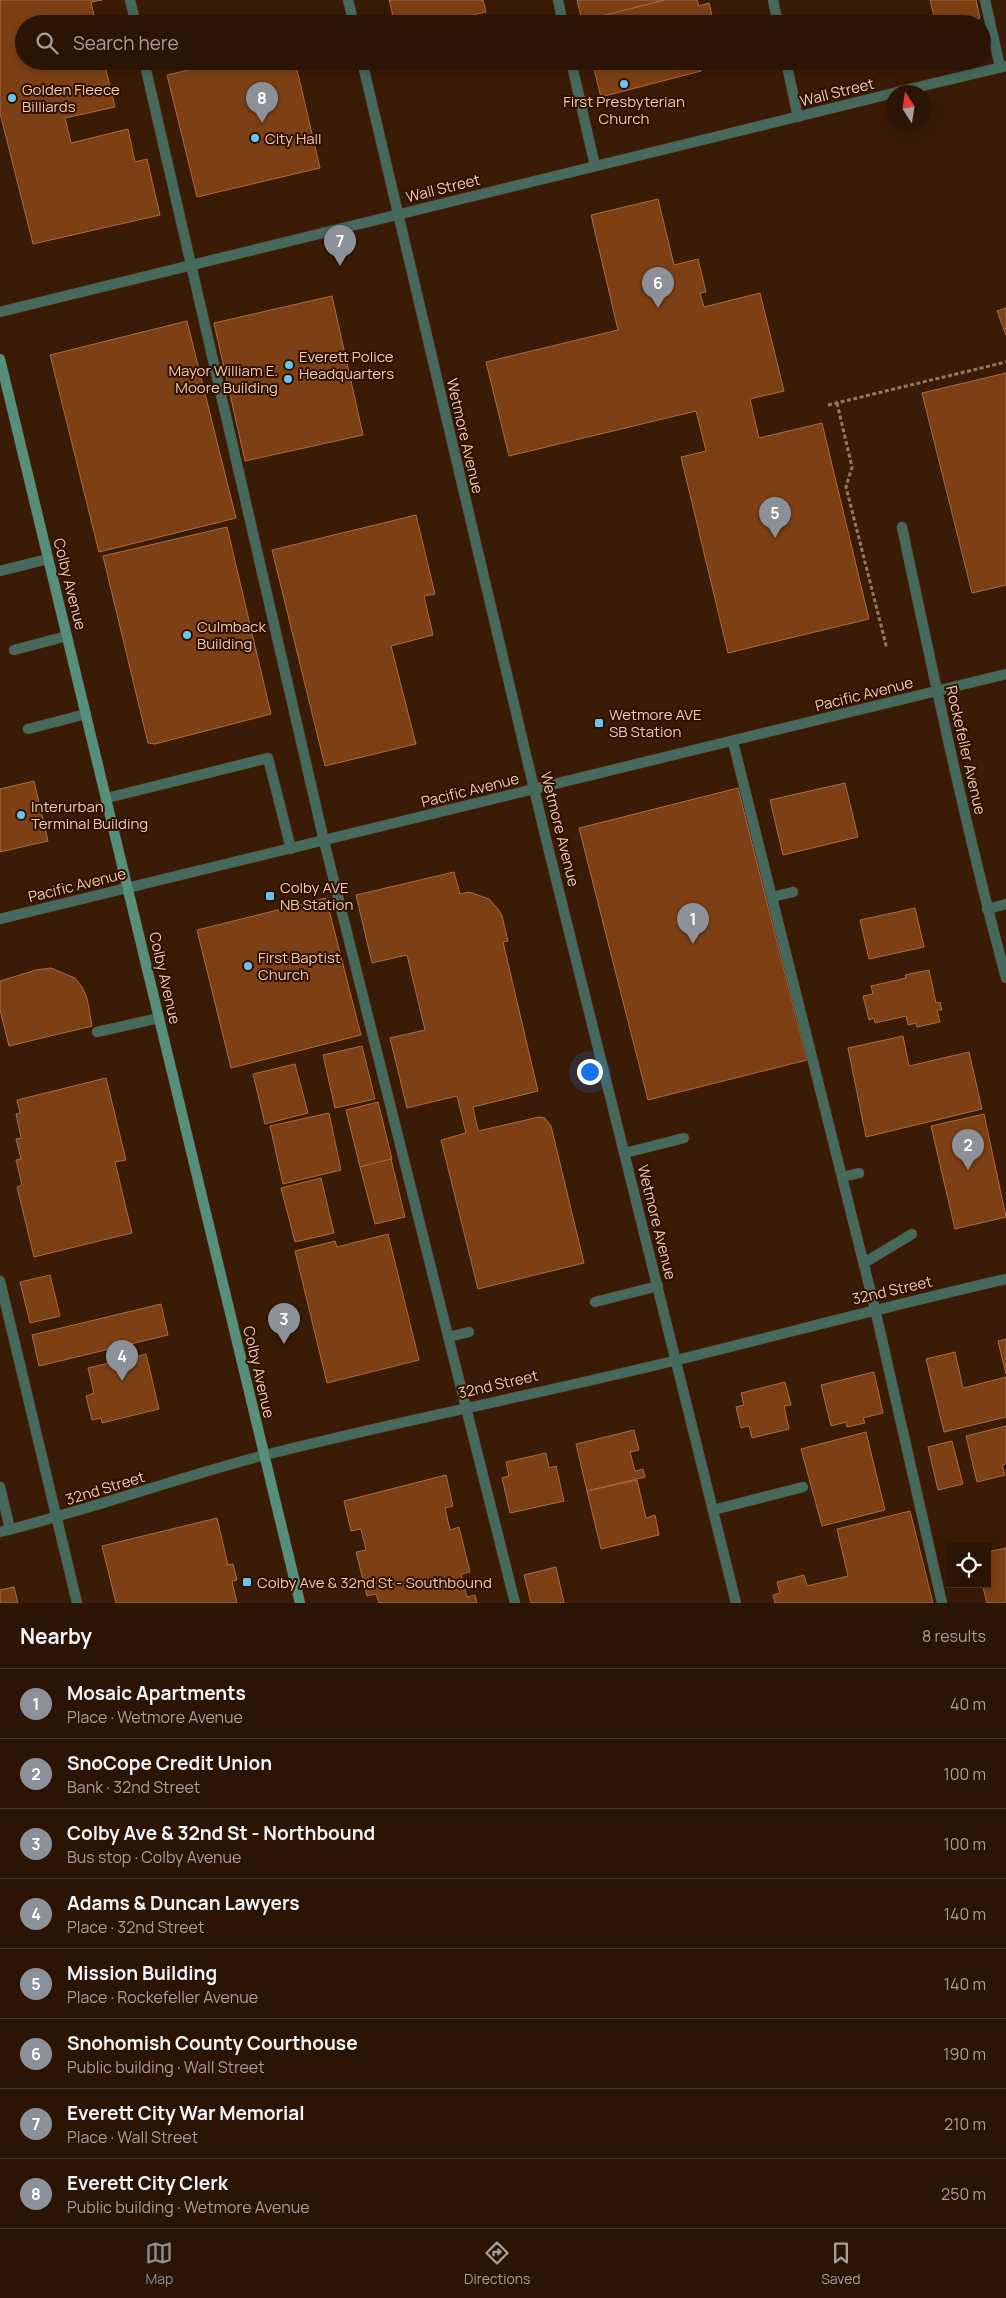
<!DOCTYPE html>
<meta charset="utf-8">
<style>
:root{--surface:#2c1404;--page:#382113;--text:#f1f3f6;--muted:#a69e9a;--line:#483326;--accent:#8c9099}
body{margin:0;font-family:Manrope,sans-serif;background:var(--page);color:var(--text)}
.controls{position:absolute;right:15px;bottom:15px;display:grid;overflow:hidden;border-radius:0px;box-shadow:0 2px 12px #0003}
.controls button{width:45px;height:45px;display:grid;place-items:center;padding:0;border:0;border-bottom:1px solid var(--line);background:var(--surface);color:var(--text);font:25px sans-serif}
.compass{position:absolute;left:886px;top:85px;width:45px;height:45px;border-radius:50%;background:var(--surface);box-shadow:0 2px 12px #0003;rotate:348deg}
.you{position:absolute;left:589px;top:1071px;width:18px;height:18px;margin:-12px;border:4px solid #fff;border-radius:50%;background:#1a73e8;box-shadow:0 0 0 8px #1a73e833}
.badge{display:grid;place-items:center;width:32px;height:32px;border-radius:50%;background:var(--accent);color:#fff;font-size:16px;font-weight:700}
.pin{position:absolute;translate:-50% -41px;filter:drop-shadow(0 1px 2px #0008)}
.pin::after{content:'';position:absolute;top:26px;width:18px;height:15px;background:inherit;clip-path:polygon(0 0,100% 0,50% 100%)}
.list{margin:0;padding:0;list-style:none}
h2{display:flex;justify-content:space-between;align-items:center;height:65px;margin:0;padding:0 20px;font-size:21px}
h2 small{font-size:16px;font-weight:400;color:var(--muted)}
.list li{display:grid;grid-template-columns:32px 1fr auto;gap:15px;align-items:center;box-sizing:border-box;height:70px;padding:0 20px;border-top:1px solid var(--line)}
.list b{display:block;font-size:19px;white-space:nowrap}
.list p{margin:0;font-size:16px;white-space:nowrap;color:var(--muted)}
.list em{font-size:16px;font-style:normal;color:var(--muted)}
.icon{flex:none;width:28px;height:28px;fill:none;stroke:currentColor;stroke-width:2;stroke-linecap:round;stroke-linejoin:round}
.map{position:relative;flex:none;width:1006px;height:1603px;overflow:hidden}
.search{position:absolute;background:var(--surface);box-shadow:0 2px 12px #0003;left:15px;right:15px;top:15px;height:55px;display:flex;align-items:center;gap:12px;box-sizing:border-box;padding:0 18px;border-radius:28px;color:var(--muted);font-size:19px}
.sheet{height:625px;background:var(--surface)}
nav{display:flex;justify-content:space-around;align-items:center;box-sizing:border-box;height:70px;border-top:1px solid var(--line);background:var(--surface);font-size:14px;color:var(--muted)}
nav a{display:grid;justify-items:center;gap:2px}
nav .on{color:var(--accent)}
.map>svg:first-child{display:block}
</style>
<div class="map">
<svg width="1006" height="1603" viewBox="0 0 1006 1603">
<rect width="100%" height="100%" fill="#3a1b05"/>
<g fill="#7d4014" stroke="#ab6b43">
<polygon points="0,0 102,0 91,2 96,24 24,24 24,61 104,61 115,107 65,118 71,143 128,129 135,162 147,159 160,215 33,244 0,113"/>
<polygon points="389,0 483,0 486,12 468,16 470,24 395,24"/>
<polygon points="577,0 665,0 582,21"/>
<polygon points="665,0 697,0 699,6 709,3 714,24 582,24 582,21"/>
<polygon points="930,0 976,0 980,18 958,24 936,24"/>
<polygon points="227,61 295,61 320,168 197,197 167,75"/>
<polygon points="592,61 698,61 701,71 601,97"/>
<polygon points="658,199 674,265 698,259 706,292 700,293 704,307 760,293 784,391 750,399 759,438 822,423 869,619 728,653 681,457 706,451 696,411 509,456 486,362 618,330 591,215"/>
<polygon points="332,296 363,435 245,461 214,323"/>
<polygon points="1006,308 1006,335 997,311"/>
<polygon points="187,321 236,518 99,552 50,355"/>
<polygon points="1006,373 1006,585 972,593 922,393"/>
<polygon points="416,515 435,594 424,596 433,635 391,646 416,744 325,766 272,550"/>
<polygon points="227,527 271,714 155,744 148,743 103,556"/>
<polygon points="34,781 48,841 0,852 0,789"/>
<polygon points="845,783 858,837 783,855 770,800"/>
<polygon points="738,788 807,1060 648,1100 579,828"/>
<polygon points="454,872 460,894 469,892 489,899 498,909 502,916 508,941 503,942 538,1091 473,1107 478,1131 539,1117 545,1118 551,1126 584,1263 478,1289 441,1140 466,1133 457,1096 407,1108 390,1038 425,1030 407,955 372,963 356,895"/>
<polygon points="326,898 361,1035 231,1068 197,930"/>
<polygon points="915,908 924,947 869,959 860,920"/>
<polygon points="51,968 75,978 82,987 87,998 92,1026 9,1046 0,1010 0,981 36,970"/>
<polygon points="929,970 936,1003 940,1002 942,1010 937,1010 940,1022 917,1027 916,1023 908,1025 906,1016 875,1023 874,1018 869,1020 863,996 873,994 871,986 906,978 905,975"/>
<polygon points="903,1036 909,1066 969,1052 982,1109 866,1137 848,1048"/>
<polygon points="362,1046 375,1099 335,1108 323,1055"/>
<polygon points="295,1064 308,1113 265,1124 253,1074"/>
<polygon points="106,1078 126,1160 115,1162 132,1233 34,1257 17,1187 22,1185 16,1160 21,1159 16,1139 21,1138 16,1114 20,1113 17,1100"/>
<polygon points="378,1102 392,1159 360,1167 346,1110"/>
<polygon points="329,1113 341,1170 283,1184 270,1126"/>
<polygon points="984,1114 1006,1217 955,1229 931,1126"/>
<polygon points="391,1159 405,1217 375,1224 360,1167"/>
<polygon points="321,1178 334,1233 295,1242 281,1188"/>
<polygon points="388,1234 419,1360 327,1383 295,1251 335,1241 337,1247"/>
<polygon points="50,1275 60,1316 30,1323 20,1282"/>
<polygon points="161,1304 168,1335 39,1366 32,1335"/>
<polygon points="1006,1339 1006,1374 998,1341"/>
<polygon points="955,1352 963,1388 1006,1377 1006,1417 944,1432 926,1359"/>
<polygon points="146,1354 159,1409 102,1423 101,1418 92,1420 86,1396 94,1393 88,1368"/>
<polygon points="874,1372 883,1413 863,1418 865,1423 847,1427 846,1422 831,1426 821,1385"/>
<polygon points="785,1382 791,1405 784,1406 789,1429 752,1438 749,1426 741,1428 736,1407 744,1405 741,1393"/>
<polygon points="1006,1426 1006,1464 1002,1465 1005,1475 977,1482 966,1436"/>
<polygon points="634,1430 639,1450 630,1452 635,1471 643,1469 645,1477 587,1491 576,1444"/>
<polygon points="866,1432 885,1510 822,1526 801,1449"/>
<polygon points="952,1441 963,1484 938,1490 928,1447"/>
<polygon points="546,1453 549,1468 556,1466 564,1501 510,1513 502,1478 509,1476 506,1462"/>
<polygon points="446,1475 453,1506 445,1508 450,1530 459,1527 470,1572 461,1574 467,1597 475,1595 477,1603 379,1603 376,1594 367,1596 356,1552 366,1550 361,1529 351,1531 344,1501"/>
<polygon points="637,1480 646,1518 655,1515 659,1535 601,1549 587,1491"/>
<polygon points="910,1511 933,1603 775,1603 773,1595 780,1593 777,1582 804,1575 807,1586 848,1576 837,1529"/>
<polygon points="217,1518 228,1565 233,1564 237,1580 232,1581 237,1603 116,1603 102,1546"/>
<polygon points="1006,1548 1006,1603 987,1603 982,1584 987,1584 987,1552"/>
<polygon points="556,1567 564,1603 531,1603 524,1575"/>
<polygon points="14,1587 18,1603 0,1603 0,1590"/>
</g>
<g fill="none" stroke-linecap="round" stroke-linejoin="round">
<g stroke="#573721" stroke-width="11">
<g id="service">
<polyline points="130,0 136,24"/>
<polyline points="558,0 563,24"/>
<polyline points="985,0 1000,67"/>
<polyline points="144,61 324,841 515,1603"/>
<polyline points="571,61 595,166"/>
<polyline points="0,571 48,559"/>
<polyline points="14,650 67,636"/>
<polyline points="28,729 86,714"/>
<polyline points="733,742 875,1309 942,1603"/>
<polyline points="107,798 268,758 291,849"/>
<polyline points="772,897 793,892"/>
<polyline points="987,909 1006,904"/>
<polyline points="97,1032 159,1018"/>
<polyline points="625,1153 684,1138"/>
<polyline points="842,1177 859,1173"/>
<polyline points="864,1263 912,1234"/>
<polyline points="0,1281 77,1603"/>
<polyline points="595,1302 658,1286"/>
<polyline points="449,1337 469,1332"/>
<polyline points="0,1487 10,1529"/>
<polyline points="713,1510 803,1487"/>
</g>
</g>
<g stroke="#573721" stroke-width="11">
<g id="minor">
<polyline points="773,0 778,24"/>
<polyline points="786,61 798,117"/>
<path d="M902,527C934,678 966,829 1006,978"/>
<path d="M0,1532C90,1510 176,1478 265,1455C402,1420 540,1394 677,1360C787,1333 896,1304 1006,1279"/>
</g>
</g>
<g stroke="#573721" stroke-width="11">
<g id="tertiary">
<polyline points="348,0 354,24"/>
<polyline points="362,61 544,831 736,1603"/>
<polyline points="897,92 1006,66"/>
<polyline points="0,312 894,93"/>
<polyline points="0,919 1006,674"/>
</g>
</g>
<g stroke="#573721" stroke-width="11">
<polyline id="secondary" points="0,359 300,1603"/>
</g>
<g stroke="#987661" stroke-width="3" stroke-dasharray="4 2.5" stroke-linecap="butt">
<polyline points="837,403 852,467 846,487 887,649"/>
<polyline points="828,405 1006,362"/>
</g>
<use href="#service" stroke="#46695d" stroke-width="10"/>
<use href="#minor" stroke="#46695d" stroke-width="10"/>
<use href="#tertiary" stroke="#46695d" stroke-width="10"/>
<use href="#secondary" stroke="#56907d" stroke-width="10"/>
</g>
<g fill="#68c4f0" stroke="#301100" stroke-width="2">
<circle cx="624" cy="84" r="5"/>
<circle cx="12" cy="98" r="5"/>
<circle cx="255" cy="138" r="5"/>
<circle cx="289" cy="365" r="5"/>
<circle cx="288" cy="379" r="5"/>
<circle cx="187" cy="635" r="5"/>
<rect x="594" y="718" width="10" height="10" rx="2.5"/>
<circle cx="21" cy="815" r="5"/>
<rect x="265" y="891" width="10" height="10" rx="2.5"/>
<circle cx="248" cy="966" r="5"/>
<rect x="242" y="1577" width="10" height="10" rx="2.5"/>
</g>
<g text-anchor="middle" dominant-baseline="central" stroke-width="4" stroke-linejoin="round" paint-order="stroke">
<g font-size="15" fill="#eecab5" stroke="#301100" text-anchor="start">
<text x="22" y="89">Golden Fleece<tspan x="22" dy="17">Billiards</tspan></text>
<text x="624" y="101" text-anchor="middle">First Presbyterian<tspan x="624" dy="17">Church</tspan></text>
<text x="265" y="138">City Hall</text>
<text x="299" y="356">Everett Police<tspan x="299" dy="17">Headquarters</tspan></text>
<text x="278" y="370" text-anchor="end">Mayor William E.<tspan x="278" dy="17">Moore Building</tspan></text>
<text x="197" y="626">Culmback<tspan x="197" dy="17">Building</tspan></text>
<text x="609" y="714">Wetmore AVE<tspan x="609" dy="17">SB Station</tspan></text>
<text x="31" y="806">Interurban<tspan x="31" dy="17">Terminal Building</tspan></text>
<text x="280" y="887">Colby AVE<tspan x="280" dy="17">NB Station</tspan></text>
<text x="258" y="957">First Baptist<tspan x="258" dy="17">Church</tspan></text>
<text x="257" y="1582">Colby Ave &amp; 32nd St - Southbound</text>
</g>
<g font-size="15" fill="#eecab5" stroke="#301100">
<text transform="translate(837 92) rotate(-14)">Wall Street</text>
<text transform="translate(443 188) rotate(-14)">Wall Street</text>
<text transform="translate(465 436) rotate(77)">Wetmore Avenue</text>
<text transform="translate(70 584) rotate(76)">Colby Avenue</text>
<text transform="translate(864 694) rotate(-14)">Pacific Avenue</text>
<text transform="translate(966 750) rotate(77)">Rockefeller Avenue</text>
<text transform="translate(470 790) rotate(-14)">Pacific Avenue</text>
<text transform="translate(560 829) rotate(76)">Wetmore Avenue</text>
<text transform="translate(77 885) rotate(-14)">Pacific Avenue</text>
<text transform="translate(165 978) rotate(77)">Colby Avenue</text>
<text transform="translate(657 1222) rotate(76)">Wetmore Avenue</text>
<text transform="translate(892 1290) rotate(-13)">32nd Street</text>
<text transform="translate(259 1372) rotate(77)">Colby Avenue</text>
<text transform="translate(498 1384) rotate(-13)">32nd Street</text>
<text transform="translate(105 1488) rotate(-17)">32nd Street</text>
</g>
</g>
</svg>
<div class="controls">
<button><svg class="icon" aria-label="locate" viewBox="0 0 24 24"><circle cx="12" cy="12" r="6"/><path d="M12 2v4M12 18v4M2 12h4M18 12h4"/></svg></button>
</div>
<svg class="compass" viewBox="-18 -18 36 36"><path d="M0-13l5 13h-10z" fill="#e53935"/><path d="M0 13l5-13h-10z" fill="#a69e9a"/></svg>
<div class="you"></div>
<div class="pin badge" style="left:693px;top:944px">1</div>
<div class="pin badge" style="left:968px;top:1170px">2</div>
<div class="pin badge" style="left:284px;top:1344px">3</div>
<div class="pin badge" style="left:122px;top:1381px">4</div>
<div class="pin badge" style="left:775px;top:538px">5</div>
<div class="pin badge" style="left:658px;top:308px">6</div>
<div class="pin badge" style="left:340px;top:266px">7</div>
<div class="pin badge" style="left:262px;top:123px">8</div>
<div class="search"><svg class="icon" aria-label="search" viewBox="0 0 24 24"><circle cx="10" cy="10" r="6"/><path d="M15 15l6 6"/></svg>Search here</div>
</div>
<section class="sheet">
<h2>Nearby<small>8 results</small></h2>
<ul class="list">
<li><span class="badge">1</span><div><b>Mosaic Apartments</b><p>Place · Wetmore Avenue</p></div><em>40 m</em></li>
<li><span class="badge">2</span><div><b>SnoCope Credit Union</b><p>Bank · 32nd Street</p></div><em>100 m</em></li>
<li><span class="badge">3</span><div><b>Colby Ave &amp; 32nd St - Northbound</b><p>Bus stop · Colby Avenue</p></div><em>100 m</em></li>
<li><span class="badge">4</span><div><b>Adams &amp; Duncan Lawyers</b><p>Place · 32nd Street</p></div><em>140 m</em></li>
<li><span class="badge">5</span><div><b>Mission Building</b><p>Place · Rockefeller Avenue</p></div><em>140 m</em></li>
<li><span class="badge">6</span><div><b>Snohomish County Courthouse</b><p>Public building · Wall Street</p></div><em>190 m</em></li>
<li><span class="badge">7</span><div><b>Everett City War Memorial</b><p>Place · Wall Street</p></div><em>210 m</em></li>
<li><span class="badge">8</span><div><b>Everett City Clerk</b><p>Public building · Wetmore Avenue</p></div><em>250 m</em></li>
</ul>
</section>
<nav>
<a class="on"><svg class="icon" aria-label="map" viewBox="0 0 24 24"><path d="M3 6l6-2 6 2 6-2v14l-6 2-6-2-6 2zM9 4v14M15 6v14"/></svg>Map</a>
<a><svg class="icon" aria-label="directions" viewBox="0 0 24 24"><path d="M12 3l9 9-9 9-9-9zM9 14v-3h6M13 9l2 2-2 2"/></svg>Directions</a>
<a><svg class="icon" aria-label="saved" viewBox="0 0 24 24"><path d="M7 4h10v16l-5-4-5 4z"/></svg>Saved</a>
</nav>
